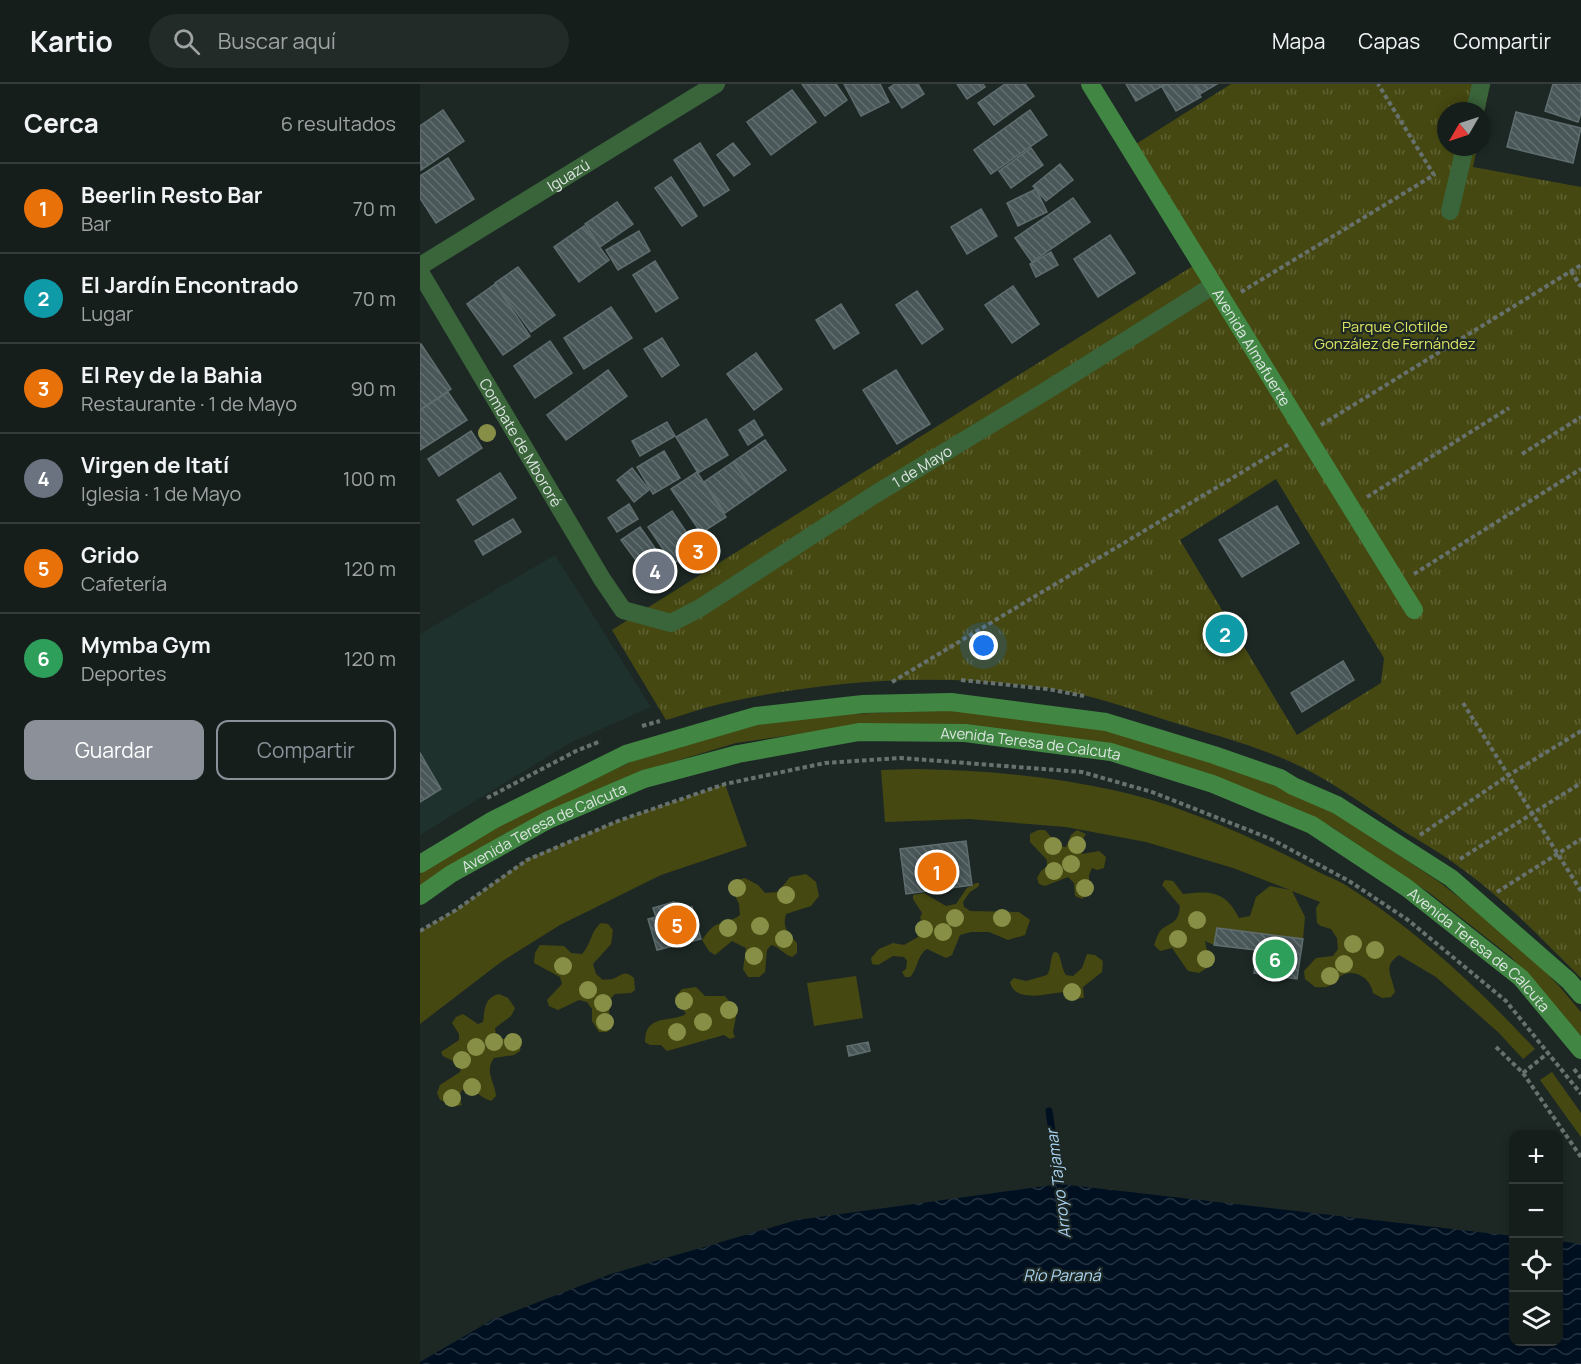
<!DOCTYPE html>
<html lang="es">
<meta charset="utf-8">
<style>
:root{--surface:#161e1c;--page:#232b29;--text:#f1f3f6;--muted:#9ea2a3;--line:#353c3b;--accent:#8c9099}
body{margin:0;font-family:Manrope,sans-serif;background:var(--page);color:var(--text)}
.controls{position:absolute;right:18px;bottom:18px;display:grid;overflow:hidden;border-radius:12px;box-shadow:0 3px 9px #0003}
.controls button{width:54px;height:54px;display:grid;place-items:center;padding:0;border:0;border-bottom:2px solid var(--line);background:var(--surface);color:var(--text);font:30px sans-serif}
.compass{position:absolute;left:1017px;top:18px;width:54px;height:54px;border-radius:50%;background:var(--surface);box-shadow:0 3px 9px #0003;rotate:231deg}
.you{position:absolute;left:564px;top:562px;width:21px;height:21px;margin:-15px;border:4px solid #fff;border-radius:50%;background:#1a73e8;box-shadow:0 0 0 9px #1a73e833}
.badge{display:grid;place-items:center;width:39px;height:39px;border-radius:50%;background:var(--accent);color:#fff;font-size:20px;font-weight:700}
.pin{position:absolute;translate:-50% -50%;border:3px solid #fff;box-shadow:0 2px 6px #0006}
.list{margin:0;padding:0;list-style:none}
h2{display:flex;justify-content:space-between;align-items:center;height:78px;margin:0;padding:0 24px;font-size:26px}
h2 small{font-size:20px;font-weight:400;color:var(--muted)}
.list li{display:grid;grid-template-columns:39px 1fr auto;gap:18px;align-items:center;box-sizing:border-box;height:90px;padding:0 24px;border-top:2px solid var(--line)}
.list b{display:block;font-size:22px;white-space:nowrap}
.list p{margin:0;font-size:20px;white-space:nowrap;color:var(--muted)}
.list em{font-size:20px;font-style:normal;color:var(--muted)}
.actions{display:flex;gap:12px;padding:18px 24px}
.actions a{flex:1;padding:14px 0;border:2px solid var(--accent);border-radius:12px;text-align:center;font-size:21px;color:var(--accent)}
.actions .main{background:var(--accent);color:#fff}
.icon{flex:none;width:33px;height:33px;fill:none;stroke:currentColor;stroke-width:2;stroke-linecap:round;stroke-linejoin:round}
.map{position:relative;flex:none;width:1161px;height:1280px;overflow:hidden}
header{display:flex;align-items:center;gap:36px;box-sizing:border-box;height:84px;padding:0 30px;background:var(--surface);border-bottom:2px solid var(--line)}
header strong{font-size:28px}
nav{display:flex;gap:33px;margin-inline-start:auto;font-size:21px}
.search{width:420px;height:54px;background:var(--page);display:flex;align-items:center;gap:15px;box-sizing:border-box;padding:0 21px;border-radius:33px;color:var(--muted);font-size:22px}
main{display:flex}
aside{flex:1;background:var(--surface)}
.map>svg:first-child{display:block}
</style>
<header>
<strong>Kartio</strong>
<div class="search"><svg class="icon" aria-label="search" viewBox="0 0 24 24"><circle cx="10" cy="10" r="6"/><path d="M15 15l6 6"/></svg>Buscar aquí</div>
<nav><a>Mapa</a><a>Capas</a><a>Compartir</a></nav>
</header>
<main>
<aside>
<h2>Cerca<small>6 resultados</small></h2>
<ul class="list">
<li><span class="badge" style="background:#e8710a">1</span><div><b>Beerlin Resto Bar</b><p>Bar</p></div><em>70 m</em></li>
<li><span class="badge" style="background:#0f9aa8">2</span><div><b>El Jardín Encontrado</b><p>Lugar</p></div><em>70 m</em></li>
<li><span class="badge" style="background:#e8710a">3</span><div><b>El Rey de la Bahia</b><p>Restaurante · 1 de Mayo</p></div><em>90 m</em></li>
<li><span class="badge" style="background:#6b7280">4</span><div><b>Virgen de Itatí</b><p>Iglesia · 1 de Mayo</p></div><em>100 m</em></li>
<li><span class="badge" style="background:#e8710a">5</span><div><b>Grido</b><p>Cafetería</p></div><em>120 m</em></li>
<li><span class="badge" style="background:#2e9e5b">6</span><div><b>Mymba Gym</b><p>Deportes</p></div><em>120 m</em></li>
</ul>
<div class="actions"><a class="main">Guardar</a><a>Compartir</a></div>
</aside>
<div class="map">
<svg width="1161" height="1280" viewBox="0 0 1161 1280">
<defs>
<pattern id="park-tufts" width="24" height="20" patternUnits="userSpaceOnUse" patternTransform="scale(1.5)"><rect width="24" height="20" fill="#464811"/><path d="M3 7l-1-3M5 7V3M7 7l1-3M15 17l-1-3M17 17v-4M19 17l1-3" fill="none" stroke="#606234"/></pattern>
<pattern id="water-waves" width="16" height="10" patternUnits="userSpaceOnUse" patternTransform="scale(1.5)"><rect width="16" height="10" fill="#001021"/><path d="M0 5q4-4 8 0t8 0" fill="none" stroke="#253341"/></pattern>
<pattern id="building-back-hatch" width="6" height="6" patternUnits="userSpaceOnUse" patternTransform="scale(1.5)"><rect width="6" height="6" fill="#495759"/><path d="M-1 5l2 2M0 0l6 6M5-1l2 2" fill="none" stroke="#636f71"/></pattern>
</defs>
<rect width="100%" height="100%" fill="#1d2825"/>
<polygon fill="#1e312c" points="135,471 231,623 150,659 0,751 0,550"/>
<g fill="#464811">
<polygon points="531,626 684,646 751,665 871,707 918,731 1018,797 1101,862 1140,903 1161,928 1161,952 1091,873 1011,810 910,742 747,680 428,643 316,659 216,689 82,751 0,804 0,790 75,742 213,677 336,641 428,630"/>
<path d="M496,685C561,686 629,692 693,706C759,720 832,753 891,784C903,791 916,795 927,802C998,847 1059,905 1115,965L1103,975L1079,949L1016,893L979,871C962,883 972,891 975,908L971,913L962,914L953,909C951,896 938,886 925,890C919,891 915,899 909,902C906,904 899,903 895,903L885,895L884,887L896,874L913,872L918,865L917,854L911,845L901,842L897,839L896,824L900,818L872,807L885,833L883,855L797,844L794,861L785,857L790,882L779,889L768,887L752,864L740,867L734,861C736,856 737,851 740,847C752,836 758,841 760,822L742,801L745,796L753,797L763,810C792,806 806,808 819,834L830,832L836,813L850,802L870,806L813,784L726,758L646,743L549,735L465,738L461,686Z"/>
<polygon points="305,700 327,762 241,791 140,841 81,878 0,940 0,847 36,826 107,775 198,737"/>
<polygon points="618,746 625,746 639,762 646,763 651,751 657,746 666,750 659,761 662,770 679,767 686,773 684,784 677,786 672,784 669,791 669,809 662,815 655,812 654,799 648,793 625,802 619,800 617,794 621,787 627,782 627,776 610,758 610,750"/>
<path d="M386,790L396,798L399,812L391,822L366,830C362,844 368,849 377,859V869L372,873C363,870 360,863 351,861L347,866L345,888L339,893H328L323,885L326,864L312,857L295,871L289,867L282,856C286,851 290,844 296,841C304,837 313,837 320,831L319,820L312,805L317,796L325,794L338,801L345,809L358,808L370,793Z"/>
<path d="M556,799H559V802L550,808L543,818L544,823L550,827L599,828L610,836L605,851L588,856L569,848H551L540,851L532,871L526,874L507,865C497,871 498,885 490,893H485L482,888L486,885L487,877L484,873L473,872L458,881L452,880L451,874L459,865L473,859L484,861L498,853L503,838L500,834L502,829L493,815V811L504,809L526,822L536,820L547,804Z"/>
<path d="M181,839L188,840L193,846L191,860L173,880L176,890L183,896C186,895 189,896 192,895C203,892 203,885 214,894L215,906L211,909L195,910C185,918 190,932 192,944L187,948H179L172,937V925L167,918L159,916L138,926L129,922L127,916L142,900L140,893L114,879L115,869L120,861L144,862L151,869L162,870C172,859 170,848 181,839Z"/>
<path d="M634,868L638,869C642,876 641,884 646,891L653,892L662,884L667,870L675,871L683,877L682,888L663,903L664,914L650,915L645,908C628,909 595,920 590,898L594,894L606,897L627,891C632,884 629,876 634,868Z"/>
<polygon points="436,892 443,934 394,942 387,899"/>
<path d="M276,903L285,912H305L317,928L313,948L315,953L310,955L304,951L247,967L241,961H230L225,958C225,929 251,939 266,930L255,913L262,905Z"/>
<path d="M79,910L88,914L95,924L91,932L75,944L76,951L81,955H97L101,961L100,967L94,971L74,974C64,988 75,998 76,1012L71,1017C59,1013 56,1004 42,1006L39,1012L42,1021L37,1022L20,1016L17,1009L20,1001L40,988L41,984L37,979L23,972L21,968L39,956V950L32,939L36,933L43,930L58,940L63,938C65,925 64,914 79,910Z"/>
<polygon points="1132,988 1161,1029 1161,1053 1120,996"/>
</g>
<path fill="url(#park-tufts)" fill-rule="evenodd" d="M811,0H1070L1062,39V27H1026V63H1057L1053,83L1161,103V894C1121,854 1081,812 1034,779C1014,764 991,753 970,738C938,717 907,694 871,678C833,661 792,650 752,638C717,627 681,614 645,607C534,588 418,594 309,618C288,622 267,630 246,636L192,546L784,175L716,60ZM856,395L964,574L961,599L877,651L760,456Z"/>
<polygon fill="url(#water-waves)" points="640,1100 1093,1152 1094,1258 1138,1258 1139,1157 1161,1160 1161,1280 0,1280 0,1278 72,1236 191,1190 377,1136"/>
<g fill="none" stroke-linecap="round" stroke-linejoin="round">
<polyline stroke="#001021" stroke-width="7" points="629,1027 641,1108"/>
</g>
<g fill="url(#building-back-hatch)" stroke="#5f6d6f" stroke-width="1.5">
<polygon points="382,0 416,0 427,16 405,32"/>
<polygon points="424,0 460,0 469,18 441,32"/>
<polygon points="475,0 498,0 504,10 482,24 469,4"/>
<polygon points="537,0 563,0 565,3 547,15"/>
<polygon points="585,0 605,0 614,12 574,41 558,19"/>
<polygon points="706,0 746,0 716,17"/>
<polygon points="747,0 773,0 781,13 756,27 742,3"/>
<polygon points="775,0 797,0 780,10"/>
<polygon points="1133,0 1161,0 1161,29 1158,38 1125,27"/>
<polygon points="372,6 396,38 351,71 327,38"/>
<polygon points="23,26 44,57 1,86 0,42"/>
<polygon points="610,26 627,51 571,90 554,66"/>
<polygon points="1096,28 1161,44 1153,79 1087,63"/>
<polygon points="280,59 309,106 284,122 254,76"/>
<polygon points="313,59 330,80 314,92 297,71"/>
<polygon points="611,64 623,81 591,104 579,87"/>
<polygon points="28,74 54,115 16,139 0,114 0,92"/>
<polygon points="640,80 653,96 626,117 613,102"/>
<polygon points="251,93 277,132 262,142 235,104"/>
<polygon points="616,105 627,128 598,142 587,119"/>
<polygon points="653,114 670,138 612,178 595,154"/>
<polygon points="197,118 213,140 180,163 165,140"/>
<polygon points="561,125 577,152 547,170 531,143"/>
<polygon points="164,142 189,176 159,198 134,163"/>
<polygon points="219,147 230,167 198,186 186,166"/>
<polygon points="690,151 715,189 678,213 654,175"/>
<polygon points="631,168 638,181 616,193 610,180"/>
<polygon points="235,177 258,214 236,228 213,191"/>
<polygon points="98,183 135,231 111,248 75,199"/>
<polygon points="75,200 110,252 83,271 47,220"/>
<polygon points="593,202 619,240 592,259 565,221"/>
<polygon points="497,207 523,245 502,260 476,221"/>
<polygon points="421,220 439,249 414,265 396,236"/>
<polygon points="191,223 212,254 164,285 144,254"/>
<polygon points="242,254 259,281 242,293 224,265"/>
<polygon points="130,257 152,289 115,314 94,282"/>
<polygon points="1,260 31,305 0,326 0,261"/>
<polygon points="336,269 362,305 334,326 307,290"/>
<polygon points="188,286 207,312 146,356 127,331"/>
<polygon points="476,286 510,340 477,360 443,306"/>
<polygon points="28,308 47,336 0,366 0,326"/>
<polygon points="286,335 308,371 278,389 256,353"/>
<polygon points="334,336 343,351 328,361 319,346"/>
<polygon points="247,338 255,352 220,372 212,357"/>
<polygon points="51,347 62,364 19,392 8,375"/>
<polygon points="345,356 366,386 335,408 313,378"/>
<polygon points="244,367 260,394 233,410 217,383"/>
<polygon points="313,378 335,408 305,429 284,398"/>
<polygon points="212,384 229,406 214,418 197,396"/>
<polygon points="277,388 306,433 281,449 251,405"/>
<polygon points="80,389 96,414 53,441 37,416"/>
<polygon points="209,420 218,435 197,448 188,434"/>
<polygon points="857,422 879,459 822,493 799,456"/>
<polygon points="252,427 277,464 253,480 228,443"/>
<polygon points="93,435 101,448 63,471 55,457"/>
<polygon points="220,443 244,477 226,490 201,456"/>
<polygon points="923,577 934,596 882,628 871,609"/>
<polygon points="0,669 21,705 0,718"/>
<polygon points="546,757 552,801 486,810 480,765"/>
<polygon points="254,818 257,827 272,823 281,855 237,866 228,835 236,833 233,824"/>
<polygon points="797,844 883,855 877,895 834,889 836,866 794,861"/>
<polygon points="448,958 450,967 429,972 427,962"/>
</g>
<g fill="none" stroke-linecap="round" stroke-linejoin="round">
<g stroke="#67716e" stroke-width="4" stroke-dasharray="4.5 3" stroke-linecap="butt">
<polyline points="1151,187 1161,203"/>
<polyline points="821,208 1014,91 958,0"/>
<polyline points="901,341 1161,181"/>
<polyline points="1102,370 1161,333"/>
<polyline points="947,413 1089,324"/>
<polyline points="994,490 1161,385"/>
<polyline points="541,596 628,605 664,612"/>
<polyline points="472,598 869,360"/>
<polyline points="1043,619 1161,807"/>
<polyline points="222,642 240,637"/>
<polyline points="67,714 156,667 181,657"/>
<polyline points="1000,751 1089,691 1161,647"/>
<polyline points="1040,775 1161,699"/>
<polyline points="1077,808 1161,755"/>
<polyline points="0,847 36,826 107,776 198,737 305,700 405,679 481,674 662,688 732,708 851,755 929,797 988,836 1086,917 1161,1010"/>
<polyline points="1076,963 1103,989 1161,1073"/>
<polyline points="1154,985 1161,994"/>
<polyline points="1103,989 1128,969"/>
</g>
<g stroke="#3a643a" stroke-width="18">
<polyline points="1055,27 1061,0"/>
<polyline points="1030,127 1045,63"/>
<path id="s1" d="M0,182L296,0"/>
<path id="s2" d="M0,188L182,495L203,526L251,539L280,524L454,411L629,305L794,201"/>
</g>
<g stroke="#418743" stroke-width="18">
<path id="s3" d="M670,0L994,526"/>
<polyline points="0,780 73,736 206,670 336,632 443,620 531,618 686,638 794,671 860,694 873,702 917,721 1031,794 1149,897 1161,911"/>
<path id="s4" d="M0,812L31,790L128,736L224,695L318,670L439,648L545,649L691,668L793,700L892,741L987,804L1101,894L1161,966"/>
</g>
</g>
<g fill="#878f47">
<circle cx="67" cy="349" r="9"/>
<circle cx="657" cy="761" r="9"/>
<circle cx="633" cy="762" r="9"/>
<circle cx="651" cy="780" r="9"/>
<circle cx="634" cy="787" r="9"/>
<circle cx="317" cy="804" r="9"/>
<circle cx="665" cy="804" r="9"/>
<circle cx="366" cy="811" r="9"/>
<circle cx="535" cy="834" r="9"/>
<circle cx="582" cy="834" r="9"/>
<circle cx="777" cy="836" r="9"/>
<circle cx="340" cy="842" r="9"/>
<circle cx="308" cy="844" r="9"/>
<circle cx="504" cy="845" r="9"/>
<circle cx="523" cy="848" r="9"/>
<circle cx="364" cy="855" r="9"/>
<circle cx="758" cy="855" r="9"/>
<circle cx="933" cy="860" r="9"/>
<circle cx="955" cy="866" r="9"/>
<circle cx="334" cy="872" r="9"/>
<circle cx="786" cy="875" r="9"/>
<circle cx="924" cy="880" r="9"/>
<circle cx="143" cy="882" r="9"/>
<circle cx="910" cy="892" r="9"/>
<circle cx="168" cy="906" r="9"/>
<circle cx="652" cy="908" r="9"/>
<circle cx="264" cy="917" r="9"/>
<circle cx="183" cy="919" r="9"/>
<circle cx="309" cy="926" r="9"/>
<circle cx="185" cy="938" r="9"/>
<circle cx="283" cy="938" r="9"/>
<circle cx="257" cy="948" r="9"/>
<circle cx="74" cy="958" r="9"/>
<circle cx="93" cy="958" r="9"/>
<circle cx="56" cy="963" r="9"/>
<circle cx="42" cy="976" r="9"/>
<circle cx="52" cy="1003" r="9"/>
<circle cx="32" cy="1014" r="9"/>
</g>
<g text-anchor="middle" dominant-baseline="central" stroke-width="4.5" stroke-linejoin="round" paint-order="stroke">
<g font-size="15" fill="#dee6e3" stroke="#1d2825">
<text stroke="none"><textPath href="#s1" startOffset="174">Iguazú</textPath></text>
<text stroke="none"><textPath href="#s3" startOffset="309">Avenida Almafuerte</textPath></text>
<text stroke="none"><textPath href="#s2" startOffset="198">Combate de Mbororé</textPath></text>
<text stroke="none"><textPath href="#s2" startOffset="740">1 de Mayo</textPath></text>
<text stroke="none"><textPath href="#s4" startOffset="646">Avenida Teresa de Calcuta</textPath></text>
<text stroke="none"><textPath href="#s4" startOffset="142">Avenida Teresa de Calcuta</textPath></text>
<text stroke="none"><textPath href="#s4" startOffset="1150">Avenida Teresa de Calcuta</textPath></text>
</g>
<g font-size="15" fill="#dde362" stroke="#1d2825">
<text x="975" y="242">Parque Clotilde<tspan x="975" dy="17">González de Fernández</tspan></text>
</g>
<g font-size="16" font-style="italic" fill="#abd3f2" stroke="#1d2825">
<text transform="translate(638 1100) rotate(-97)">Arroyo Tajamar</text>
<text x="642" y="1191">Río Paraná</text>
</g>
</g>
</svg>
<div class="controls">
<button>+</button>
<button>−</button>
<button><svg class="icon" aria-label="locate" viewBox="0 0 24 24"><circle cx="12" cy="12" r="6"/><path d="M12 2v4M12 18v4M2 12h4M18 12h4"/></svg></button>
<button><svg class="icon" aria-label="layers" viewBox="0 0 24 24"><path d="M12 4l9 5-9 5-9-5zM3 14l9 5 9-5"/></svg></button>
</div>
<svg class="compass" viewBox="-18 -18 36 36"><path d="M0-13l5 13h-10z" fill="#e53935"/><path d="M0 13l5-13h-10z" fill="#9ea2a3"/></svg>
<div class="you"></div>
<div class="pin badge" style="left:517px;top:788px;background:#e8710a">1</div>
<div class="pin badge" style="left:805px;top:550px;background:#0f9aa8">2</div>
<div class="pin badge" style="left:278px;top:467px;background:#e8710a">3</div>
<div class="pin badge" style="left:235px;top:487px;background:#6b7280">4</div>
<div class="pin badge" style="left:257px;top:841px;background:#e8710a">5</div>
<div class="pin badge" style="left:855px;top:875px;background:#2e9e5b">6</div>
</div>
</main>
